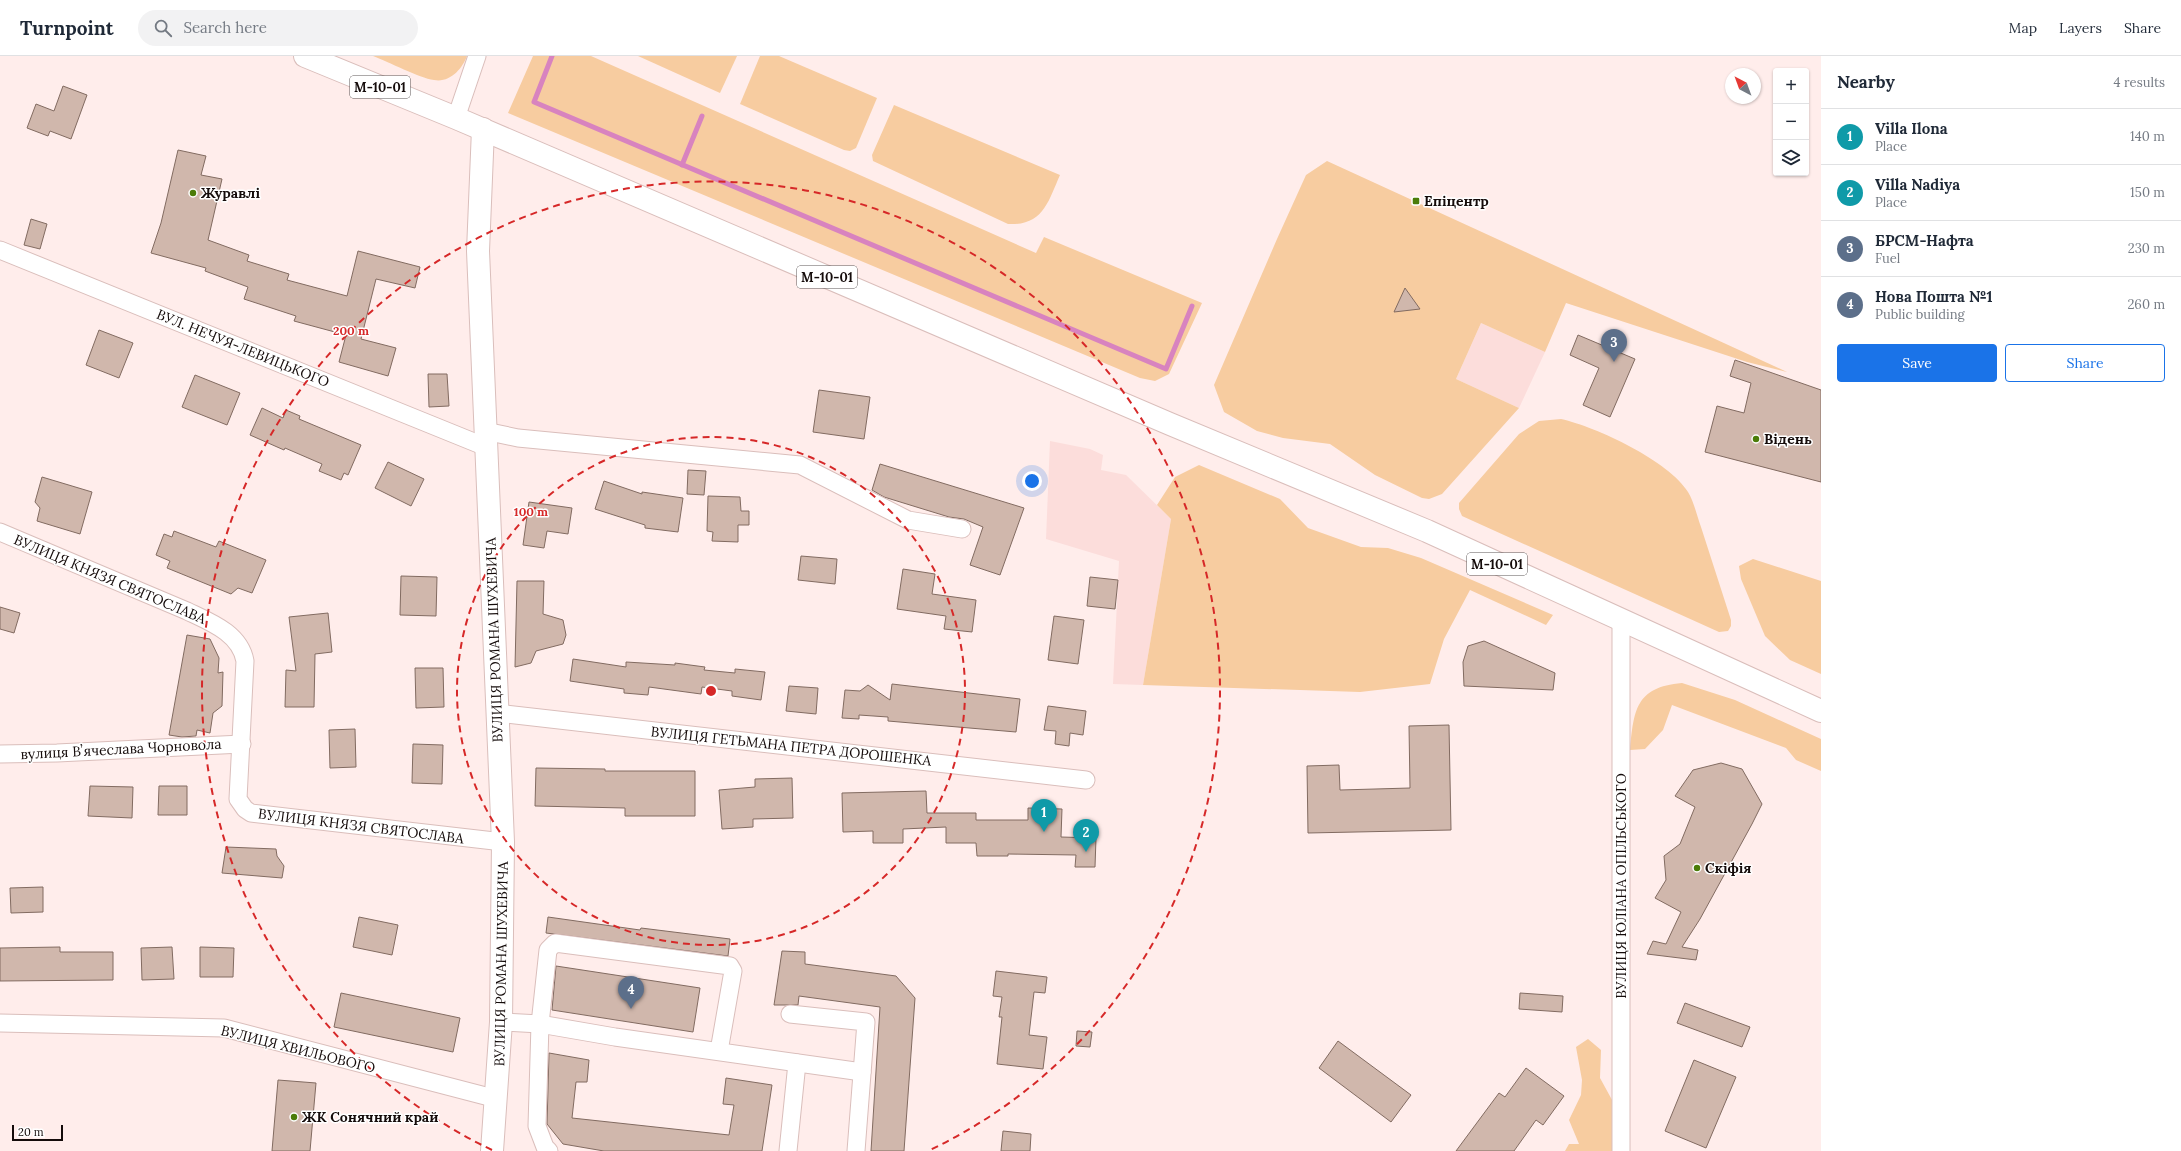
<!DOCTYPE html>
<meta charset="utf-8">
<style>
:root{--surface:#fff;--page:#f2f2f3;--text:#1f2937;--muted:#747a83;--line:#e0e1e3;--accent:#1a73e8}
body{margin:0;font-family:Lora,serif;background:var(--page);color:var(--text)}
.controls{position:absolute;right:12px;top:12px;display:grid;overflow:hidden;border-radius:4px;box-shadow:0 1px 3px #0004}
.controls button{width:36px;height:36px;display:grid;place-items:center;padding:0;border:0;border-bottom:1px solid var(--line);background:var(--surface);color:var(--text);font:20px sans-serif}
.compass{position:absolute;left:1725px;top:12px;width:36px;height:36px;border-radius:50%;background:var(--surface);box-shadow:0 1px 3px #0004;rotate:319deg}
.scale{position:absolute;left:12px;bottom:10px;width:51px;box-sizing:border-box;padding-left:4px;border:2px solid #140b0a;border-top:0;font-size:11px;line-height:14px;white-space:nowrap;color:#140b0a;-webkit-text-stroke:3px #fff;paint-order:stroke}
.you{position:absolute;left:1032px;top:425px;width:14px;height:14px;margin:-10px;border:3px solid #fff;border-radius:50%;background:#1a73e8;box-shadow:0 0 0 6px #1a73e833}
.badge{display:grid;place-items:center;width:26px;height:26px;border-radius:50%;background:var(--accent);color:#fff;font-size:13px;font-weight:700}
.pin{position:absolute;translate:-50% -33px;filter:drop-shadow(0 1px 2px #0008)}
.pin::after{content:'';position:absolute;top:21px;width:14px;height:12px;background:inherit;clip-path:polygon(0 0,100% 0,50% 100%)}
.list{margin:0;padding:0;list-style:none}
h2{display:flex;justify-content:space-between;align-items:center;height:52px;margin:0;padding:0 16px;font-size:17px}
h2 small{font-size:13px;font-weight:400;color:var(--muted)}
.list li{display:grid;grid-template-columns:26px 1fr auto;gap:12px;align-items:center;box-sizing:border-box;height:56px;padding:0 16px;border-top:1px solid var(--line)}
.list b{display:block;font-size:15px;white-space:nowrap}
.list p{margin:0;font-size:13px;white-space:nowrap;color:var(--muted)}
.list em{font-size:13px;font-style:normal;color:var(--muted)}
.actions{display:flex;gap:8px;padding:12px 16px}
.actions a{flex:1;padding:9px 0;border:1px solid var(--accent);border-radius:4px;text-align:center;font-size:14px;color:var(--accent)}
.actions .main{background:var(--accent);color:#fff}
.icon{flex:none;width:22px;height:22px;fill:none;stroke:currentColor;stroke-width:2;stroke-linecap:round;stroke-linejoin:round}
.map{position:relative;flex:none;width:1821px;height:1095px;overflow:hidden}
header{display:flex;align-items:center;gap:24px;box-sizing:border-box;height:56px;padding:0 20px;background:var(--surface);border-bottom:1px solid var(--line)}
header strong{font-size:19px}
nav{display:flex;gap:22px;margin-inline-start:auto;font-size:14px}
.search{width:280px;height:36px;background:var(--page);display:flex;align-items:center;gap:10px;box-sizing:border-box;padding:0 14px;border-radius:22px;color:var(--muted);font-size:15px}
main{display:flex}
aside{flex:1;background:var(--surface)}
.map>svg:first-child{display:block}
</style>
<header>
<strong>Turnpoint</strong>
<div class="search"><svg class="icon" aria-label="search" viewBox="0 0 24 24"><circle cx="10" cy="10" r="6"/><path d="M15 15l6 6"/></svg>Search here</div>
<nav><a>Map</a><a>Layers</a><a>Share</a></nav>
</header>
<main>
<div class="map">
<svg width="1821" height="1095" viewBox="0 0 1821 1095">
<rect width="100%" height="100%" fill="#ffedeb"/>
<g fill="#fcdddb">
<polygon points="1481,267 1545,296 1519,352 1456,323"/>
<polygon points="1050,385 1090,393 1103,399 1101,414 1126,419 1171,463 1143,629 1113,628 1119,505 1046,483"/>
</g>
<g fill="#f7cca0">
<path d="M373,0H467C462,13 450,27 434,24C419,22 389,6 373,0Z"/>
<polygon points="533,0 591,0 1036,197 1044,181 1202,247 1169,318 1155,325 1140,322 508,57"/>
<polygon points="638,0 737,0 720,37"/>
<polygon points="760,0 779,0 877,42 856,92 850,95 844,94 740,48"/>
<path d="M894,49L1060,119C1048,146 1043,170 1008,168L873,105L872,99Z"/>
<polygon points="1327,105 1787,316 1747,306 1566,247 1545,296 1481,267 1456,323 1519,352 1442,438 1429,443 1422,442 1375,419 1330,388 1283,382 1257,375 1224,356 1214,329 1277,183 1306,119"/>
<path d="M1561,363C1597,371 1669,405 1688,436C1694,446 1697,460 1701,471C1711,502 1721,533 1731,564V570L1728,575L1719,576L1462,460L1459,453V447L1519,378L1539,365Z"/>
<polygon points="1199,409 1280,443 1308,472 1361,491 1388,492 1421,502 1553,559 1546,569 1470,534 1444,583 1430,628 1360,636 1143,629 1171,463 1157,449 1175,421"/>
<polygon points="1753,503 1821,525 1821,618 1790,604 1765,580 1741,523 1739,510"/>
<path d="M1682,627L1735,644L1821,683V715L1796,704L1786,692L1672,649L1663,674L1645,693L1630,694C1634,655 1635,631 1682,627Z"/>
<polygon points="1588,983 1601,994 1600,1022 1617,1053 1617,1095 1565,1095 1569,1088 1579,1088 1569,1064 1581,1039 1582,1024 1576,991"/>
</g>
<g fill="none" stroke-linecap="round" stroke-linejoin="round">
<g stroke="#d883bf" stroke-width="5">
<polyline points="552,0 534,46 1166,313 1192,250"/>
<polyline points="682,109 702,60"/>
</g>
</g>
<g fill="#d0b7ac" stroke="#826b61">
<polygon points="63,30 87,39 71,83 50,75 48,80 27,72 36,48 54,55"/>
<polygon points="178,94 206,100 201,119 222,123 208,184 249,199 247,205 289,218 287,224 347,240 358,195 420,211 415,232 376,223 361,283 396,292 388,320 339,306 346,279 294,265 296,260 244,243 248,231 205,215 206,212 151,197 161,167"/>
<polygon points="31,163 47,168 40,193 24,189"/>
<polygon points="1405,232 1420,253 1394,256"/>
<polygon points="99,274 133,287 119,322 86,309"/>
<polygon points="1578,279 1635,303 1610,361 1583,349 1599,312 1570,299"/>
<polygon points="1735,304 1821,334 1821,426 1705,396 1717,350 1744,357 1751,327 1730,320"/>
<polygon points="428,318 447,318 449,350 429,351"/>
<polygon points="195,319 240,337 227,369 182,351"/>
<polygon points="819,334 870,341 864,383 813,376"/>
<polygon points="262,352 283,362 286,354 300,360 299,363 361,389 348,419 344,417 341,424 319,415 322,408 285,392 284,394 250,379"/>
<polygon points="388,406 424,423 411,450 375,432"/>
<polygon points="880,408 1024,452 1000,519 970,509 983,471 964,463 949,461 884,441 872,434"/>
<polygon points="688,414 706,415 704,439 687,438"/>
<polygon points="42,421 92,436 80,478 37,465 40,452 35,446"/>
<polygon points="604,425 642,438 642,436 683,442 678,476 645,472 645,469 595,453"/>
<polygon points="708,440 740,441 741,455 749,455 749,469 738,469 738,486 712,485 713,476 707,475"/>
<polygon points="529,446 572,452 568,478 547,475 544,492 523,489"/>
<polygon points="174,475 216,491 219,485 266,504 252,537 238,532 231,538 167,512 170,505 156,499 164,478 172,481"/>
<polygon points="801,500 837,503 835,528 798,524"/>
<polygon points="903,513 935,518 932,538 976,544 972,576 944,573 946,560 897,553"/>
<polygon points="401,520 437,521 436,560 400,559"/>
<polygon points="1090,521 1118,524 1115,553 1087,550"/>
<polygon points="517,525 544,525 543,558 563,564 566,579 563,588 536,595 531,607 515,611"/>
<polygon points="0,551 20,557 14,577 0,573"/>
<polygon points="328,557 332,596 315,598 314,651 285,651 286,614 296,615 289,561"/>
<polygon points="1054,560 1084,564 1078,608 1048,604"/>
<polygon points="187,579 210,583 219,602 218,617 223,616 222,650 213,657 210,677 197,674 196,680 182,681 169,679"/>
<polygon points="1484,585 1555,617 1553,634 1464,630 1463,606 1468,590"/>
<polygon points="573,603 626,611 626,606 675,609 675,607 705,611 704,614 735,617 735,613 765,616 761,644 732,640 732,635 702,631 701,638 649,631 648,639 624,637 624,633 570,625"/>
<polygon points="415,612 443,612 444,651 416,652"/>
<polygon points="892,628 1020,643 1016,676 888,665 888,661 859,659 859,663 842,662 845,634 860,635 868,629 890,644"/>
<polygon points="789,630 818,632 816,658 786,655"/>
<polygon points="1048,650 1086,655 1083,679 1070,677 1069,690 1055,688 1056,675 1044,674"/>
<polygon points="1449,669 1451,774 1308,777 1307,710 1339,709 1340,734 1410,732 1409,670"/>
<polygon points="355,673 356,711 330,712 329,674"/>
<polygon points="413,688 443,689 442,728 412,727"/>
<polygon points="1721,707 1742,713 1762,748 1752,768 1700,863 1682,891 1698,894 1696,904 1647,898 1653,885 1666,888 1681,856 1655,842 1666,824 1664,800 1680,788 1695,751 1675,740 1693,714"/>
<polygon points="536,712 605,713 605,715 695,715 695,760 625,760 625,752 535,750"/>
<polygon points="792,722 793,762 753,763 753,771 722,773 719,734 755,731 755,723"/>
<polygon points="90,730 133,731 132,762 88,760"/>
<polygon points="159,730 187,730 187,759 158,759"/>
<polygon points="926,735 927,757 976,757 976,764 1028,764 1028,752 1062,753 1061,781 1096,782 1095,811 1075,811 1076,799 1008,798 1008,800 977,800 976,787 946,787 946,771 903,773 903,787 873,787 873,775 843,776 842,737"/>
<polygon points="226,791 276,793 277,800 284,810 282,822 222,817"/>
<polygon points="43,831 43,856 11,857 10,832"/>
<polygon points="359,861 398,869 392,899 353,891"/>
<polygon points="548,861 640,874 641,872 730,883 728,900 546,877"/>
<polygon points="60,891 60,896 113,896 113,924 0,925 0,892"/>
<polygon points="172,891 174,923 142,924 141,892"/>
<polygon points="200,891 234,892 233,921 200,921"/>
<polygon points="782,895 805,896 805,908 896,920 915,942 904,1095 871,1095 880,951 799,940 798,949 774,949"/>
<polygon points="556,910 700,932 693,976 552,954"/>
<polygon points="996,915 1047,921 1045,937 1034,936 1029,979 1047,981 1043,1013 997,1008 1002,961 999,961 1002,941 993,940"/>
<polygon points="341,937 460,962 453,996 334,971"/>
<polygon points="1520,937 1563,940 1562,956 1519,953"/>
<polygon points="1685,947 1750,971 1742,991 1677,967"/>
<polygon points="1077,975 1092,976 1090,991 1076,990"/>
<polygon points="1338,985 1411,1039 1391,1066 1319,1012"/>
<polygon points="549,997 589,1004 587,1026 576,1026 572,1062 729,1079 734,1049 723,1048 726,1022 772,1029 762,1095 604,1095 563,1088 547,1068"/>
<polygon points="1694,1004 1736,1021 1706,1092 1665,1075"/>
<polygon points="1526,1012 1564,1040 1543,1069 1536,1064 1514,1095 1456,1095 1499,1037 1505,1041"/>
<polygon points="278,1024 316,1027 310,1095 272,1095"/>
<polygon points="1003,1075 1031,1078 1030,1095 1001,1095"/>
</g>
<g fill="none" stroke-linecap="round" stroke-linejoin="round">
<g stroke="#dabebb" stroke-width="19">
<g id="street">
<polyline points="456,62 477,0"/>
<polyline points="0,194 486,391"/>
<polyline points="485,375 518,382 800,409 908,464 962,473"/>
<path d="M0,476L187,555C210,566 240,577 245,605L238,743L245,753L251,757L503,786"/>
<polyline points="497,657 1086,724"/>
<polyline points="0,698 57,697 242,688"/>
<polyline points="790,958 866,966 856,1095"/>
<polyline points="501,966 540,968 615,981 862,1016"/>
<polyline points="0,967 224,972 497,1043"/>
<polyline points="549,1095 545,1091 537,1070 540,968 548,894 555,887 730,910 733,915 719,995"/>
<polyline points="788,1095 797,1007"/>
<polyline points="1621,1095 1621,564"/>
</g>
</g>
<g stroke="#dabebb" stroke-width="24">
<polyline id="secondary" points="483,73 478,195 503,786 501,966 492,1095"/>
</g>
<g stroke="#dabebb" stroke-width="24">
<polyline id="highway" points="305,0 456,62 1170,368 1427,475 1821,655"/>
</g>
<use href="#street" stroke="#fff" stroke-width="17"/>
<use href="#secondary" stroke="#fff" stroke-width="22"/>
<use href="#highway" stroke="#fff" stroke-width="22"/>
</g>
<g fill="none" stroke="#d62828" stroke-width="2" stroke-dasharray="7 5">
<circle cx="711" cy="635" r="254"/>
<path d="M492 1094A509 509 0 1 1 930 1094"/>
</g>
<g fill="#4b7c09" stroke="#fff" stroke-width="1.5">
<circle cx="193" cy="137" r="4"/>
<rect x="1412" y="141" width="8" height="8" rx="2"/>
<circle cx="1756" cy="383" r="4"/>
<circle cx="1697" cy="812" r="4"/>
<circle cx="294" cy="1061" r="4"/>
</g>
<g text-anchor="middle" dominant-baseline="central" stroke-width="3" stroke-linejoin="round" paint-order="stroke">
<g fill="#fff" stroke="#5a5454" stroke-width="1">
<rect x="350" y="20" width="60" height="22" rx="3"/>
<rect x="797" y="210" width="60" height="22" rx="3"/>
<rect x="1467" y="497" width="60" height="22" rx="3"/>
</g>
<g font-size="13" font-weight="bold" fill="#140b0a">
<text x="380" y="31">М-10-01</text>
<text x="827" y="221">М-10-01</text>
<text x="1497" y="508">М-10-01</text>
</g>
<g font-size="14" font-weight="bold" fill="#140b0a" stroke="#fff" text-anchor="start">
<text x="201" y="137">Журавлі</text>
<text x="1424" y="145">Епіцентр</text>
<text x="1764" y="383">Відень</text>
<text x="1705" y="812">Скіфія</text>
<text x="302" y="1061">ЖК Сонячний край</text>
</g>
<g font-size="14" fill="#140b0a" stroke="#fff">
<text transform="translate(243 292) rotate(22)">ВУЛ. НЕЧУЯ-ЛЕВИЦЬКОГО</text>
<text transform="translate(110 523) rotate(23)">ВУЛИЦЯ КНЯЗЯ СВЯТОСЛАВА</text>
<text transform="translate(494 584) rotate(-92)">ВУЛИЦЯ РОМАНА ШУХЕВИЧА</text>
<text transform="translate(791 690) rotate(6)">ВУЛИЦЯ ГЕТЬМАНА ПЕТРА ДОРОШЕНКА</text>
<text transform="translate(121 693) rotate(-3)">вулиця Вʼячеслава Чорновола</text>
<text transform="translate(361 770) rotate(7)">ВУЛИЦЯ КНЯЗЯ СВЯТОСЛАВА</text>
<text transform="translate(1621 830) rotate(-90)">ВУЛИЦЯ ЮЛІАНА ОПІЛЬСЬКОГО</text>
<text transform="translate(501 908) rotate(-89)">ВУЛИЦЯ РОМАНА ШУХЕВИЧА</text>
<text transform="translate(298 993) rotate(14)">ВУЛИЦЯ ХВИЛЬОВОГО</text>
</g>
</g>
<circle cx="711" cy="635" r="6" fill="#d62828" stroke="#fff" stroke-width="2"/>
<g font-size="12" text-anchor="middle" font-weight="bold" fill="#d62828" stroke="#fff" stroke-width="3" stroke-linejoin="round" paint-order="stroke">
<text x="351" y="279">200 m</text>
<text x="531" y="460">100 m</text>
</g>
</svg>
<div class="controls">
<button>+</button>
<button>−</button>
<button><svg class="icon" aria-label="layers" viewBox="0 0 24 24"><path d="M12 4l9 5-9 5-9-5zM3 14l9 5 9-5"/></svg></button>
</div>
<svg class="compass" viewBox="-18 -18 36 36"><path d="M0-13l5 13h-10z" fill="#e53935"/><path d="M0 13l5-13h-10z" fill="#747a83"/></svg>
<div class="scale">20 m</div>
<div class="you"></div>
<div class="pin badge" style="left:1044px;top:776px;background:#0f9aa8">1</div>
<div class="pin badge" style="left:1086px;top:796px;background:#0f9aa8">2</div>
<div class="pin badge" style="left:1614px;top:306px;background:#5c6f8a">3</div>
<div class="pin badge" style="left:631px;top:953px;background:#5c6f8a">4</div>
</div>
<aside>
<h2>Nearby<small>4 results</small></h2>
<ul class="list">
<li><span class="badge" style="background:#0f9aa8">1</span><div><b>Villa Ilona</b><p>Place</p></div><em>140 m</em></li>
<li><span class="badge" style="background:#0f9aa8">2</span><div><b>Villa Nadiya</b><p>Place</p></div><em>150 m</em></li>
<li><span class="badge" style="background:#5c6f8a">3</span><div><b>БРСМ-Нафта</b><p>Fuel</p></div><em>230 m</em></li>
<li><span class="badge" style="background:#5c6f8a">4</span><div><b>Нова Пошта №1</b><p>Public building</p></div><em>260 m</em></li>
</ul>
<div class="actions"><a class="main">Save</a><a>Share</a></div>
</aside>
</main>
